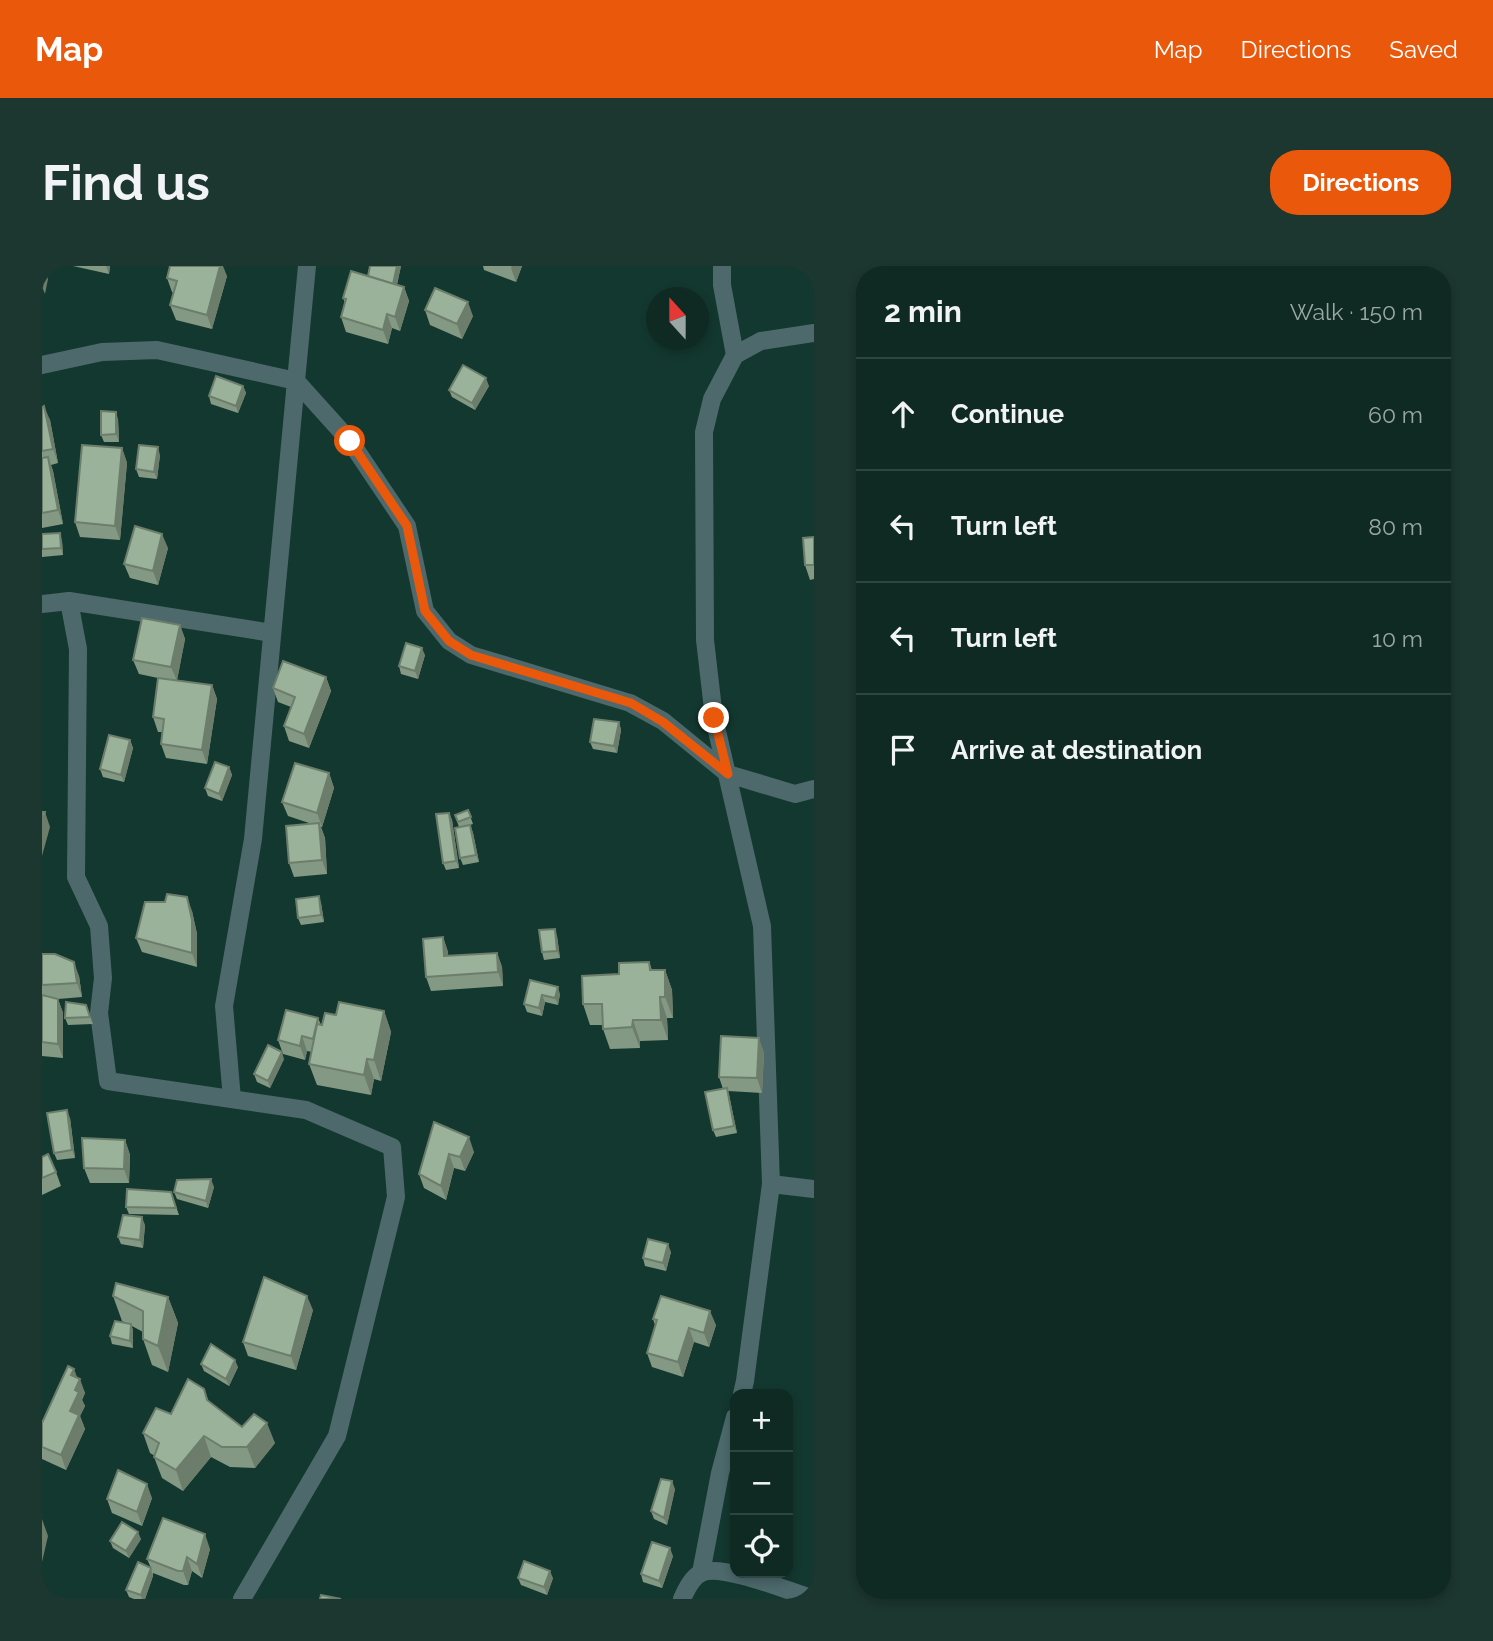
<!DOCTYPE html>
<meta charset="utf-8">
<style>
:root{--surface:#0e2a23;--page:#1c3630;--text:#f1f3f6;--muted:#9ba7a6;--line:#2e4641;--accent:#ea580c}
body{margin:0;font-family:Raleway,sans-serif;background:var(--page);color:var(--text)}
.controls{position:absolute;right:21px;bottom:21px;display:grid;overflow:hidden;border-radius:14px;box-shadow:0 4px 10px #0003}
.controls button{width:63px;height:63px;display:grid;place-items:center;padding:0;border:0;border-bottom:2px solid var(--line);background:var(--surface);color:var(--text);font:35px sans-serif}
.compass{position:absolute;left:604px;top:21px;width:63px;height:63px;border-radius:50%;background:var(--surface);box-shadow:0 4px 10px #0003;rotate:339deg}
.stop{position:absolute;width:21px;height:21px;margin:-16px;border:5px solid #ea580c;border-radius:50%;background:#fff}
.stop.end{background:#ea580c;border-color:#fff;box-shadow:0 2px 7px #0008}
.list{margin:0;padding:0;list-style:none}
h2{display:flex;justify-content:space-between;align-items:center;height:91px;margin:0;padding:0 28px;font-size:30px}
h2 small{font-size:23px;font-weight:400;color:var(--muted)}
.list li{display:grid;grid-template-columns:46px 1fr auto;gap:21px;align-items:center;box-sizing:border-box;height:112px;padding:0 28px;border-top:2px solid var(--line)}
.list b{display:block;font-size:26px;white-space:nowrap}
.list em{font-size:23px;font-style:normal;color:var(--muted)}
.icon{flex:none;width:38px;height:38px;fill:none;stroke:currentColor;stroke-width:2;stroke-linecap:round;stroke-linejoin:round}
.map{position:relative;flex:none;width:772px;height:1333px;overflow:hidden;border-radius:28px}
header{display:flex;align-items:center;gap:42px;box-sizing:border-box;height:98px;padding:0 35px;background:var(--accent);color:#fff}
header strong{font-size:33px}
nav{display:flex;gap:38px;margin-inline-start:auto;font-size:24px}
.intro{display:flex;align-items:center;justify-content:space-between;box-sizing:border-box;height:168px;padding:0 42px}
h1{margin:0;font-size:49px}
.button{padding:18px 32px;border-radius:28px;background:var(--accent);color:#fff;font-size:24px;font-weight:700}
main{display:flex;gap:42px;padding:0 42px}
aside{flex:1;background:var(--surface);border-radius:28px;box-shadow:0 4px 10px #0003}
.map>svg:first-child{display:block}
</style>
<header>
<strong>Map</strong>
<nav><a>Map</a><a>Directions</a><a>Saved</a></nav>
</header>
<div class="intro"><h1>Find us</h1><a class="button">Directions</a></div>
<main>
<div class="map">
<svg width="772" height="1333" viewBox="0 0 772 1333">
<rect width="100%" height="100%" fill="#13382f"/>
<g fill="none" stroke-linecap="round" stroke-linejoin="round">
<g stroke="#4d696c" stroke-width="18">
<polyline points="265,0 254,115 308,175 365,260 383,345 407,375 429,389 588,437 621,455 686,508 753,528 772,523"/>
<polyline points="680,0 680,19 693,89"/>
<polyline points="0,99 60,86 115,84 254,115 211,573 182,740 190,833"/>
<polyline points="27,335 36,383 34,611 57,660 61,712 57,747 66,815 264,844 350,881 354,931 295,1170 200,1333"/>
<polyline points="0,338 27,335 230,367"/>
<polyline points="729,918 772,923"/>
<polyline points="700,1128 703,1115 729,918 720,660 672,452 663,374 662,166 670,133 693,89 719,75 772,67"/>
<polyline points="659,1307 678,1207 693,1151"/>
<path d="M640,1333C644,1324 650,1311 659,1307C679,1297 749,1326 772,1333"/>
</g>
</g>
<g fill="#849984">
<polygon points="31,0 68,0 67,8"/>
<polygon points="359,0 355,19 362,21 367,35 358,65 350,62 346,78 304,66 299,51 303,37 301,32 326,10"/>
<polygon points="441,0 480,0 474,16 442,4"/>
<polygon points="185,10 170,63 134,54 128,39 132,27 130,26 125,12"/>
<polygon points="383,44 431,50 420,73 388,59"/>
<polygon points="201,120 204,127 196,147 169,138 167,130"/>
<polygon points="447,120 433,144 410,131 407,124"/>
<polygon points="0,141 8,154 16,197 9,199 11,205 21,258 0,262"/>
<polygon points="76,153 77,176 62,176 59,169"/>
<polygon points="80,182 85,197 78,274 38,271 33,256"/>
<polygon points="118,189 115,213 97,211 94,203"/>
<polygon points="0,268 20,275 21,289 0,291"/>
<polygon points="772,271 772,313 768,314 763,299"/>
<polygon points="126,282 116,319 88,312 82,298"/>
<polygon points="138,359 143,373 135,414 170,419 175,433 165,498 124,492 119,478 121,466 116,466 111,451 116,412 97,408 91,394"/>
<polygon points="383,389 376,413 359,408 357,400"/>
<polygon points="284,411 289,425 267,482 247,475 242,460 249,441 236,436 231,422"/>
<polygon points="577,456 579,464 575,487 551,483 548,476"/>
<polygon points="88,474 91,482 82,516 61,511 58,503"/>
<polygon points="187,501 190,509 180,535 166,530 163,522"/>
<polygon points="287,507 292,522 280,561 279,561 283,572 285,608 252,611 247,597 270,558 246,550 240,536"/>
<polygon points="426,544 431,558 428,559 431,567 437,596 421,599 418,592 417,561 413,549"/>
<polygon points="407,547 410,554 417,602 404,604 401,597"/>
<polygon points="279,637 282,656 259,659 256,652"/>
<polygon points="150,645 155,668 155,701 100,686 94,672"/>
<polygon points="515,670 518,692 502,694 500,686"/>
<polygon points="401,671 406,686 406,690 455,687 460,701 461,720 389,725 384,711"/>
<polygon points="0,688 37,710 40,731 16,733 21,747 21,792 0,790"/>
<polygon points="607,696 610,704 623,704 630,724 631,752 625,752 626,774 598,775 598,782 568,783 561,763 561,759 548,759 541,738 577,708"/>
<polygon points="488,714 518,728 516,739 503,736 500,750 485,746 482,738"/>
<polygon points="44,739 51,758 26,759 23,752"/>
<polygon points="342,745 349,766 339,815 332,813 329,829 275,819 267,798 270,786 265,785 263,794 241,788 236,774 276,752 279,759 280,759 294,749"/>
<polygon points="722,786 720,827 686,825 695,867 674,871 671,864 681,823 677,811"/>
<polygon points="242,793 228,822 215,816 212,808"/>
<polygon points="28,852 33,892 15,894 12,887"/>
<polygon points="392,856 432,886 423,905 412,902 404,934 382,922 377,908"/>
<polygon points="83,874 88,889 87,917 48,917 42,902"/>
<polygon points="0,891 14,906 19,920 0,929"/>
<polygon points="172,921 166,942 135,933 132,926"/>
<polygon points="129,926 137,949 87,948 84,941"/>
<polygon points="103,959 101,982 79,978 76,971"/>
<polygon points="629,986 624,1005 603,1000 601,992"/>
<polygon points="71,1030 126,1031 136,1057 126,1106 110,1099 101,1073 101,1066 90,1060 91,1065 91,1082 70,1078 68,1070 82,1056 80,1055"/>
<polygon points="271,1044 254,1104 206,1090 201,1076"/>
<polygon points="611,1053 674,1059 667,1081 652,1076 641,1111 610,1101 605,1087 613,1059"/>
<polygon points="159,1098 196,1101 187,1120 162,1105"/>
<polygon points="36,1112 43,1127 40,1134 43,1140 38,1150 43,1163 24,1204 0,1193 0,1157"/>
<polygon points="162,1123 167,1136 200,1161 233,1177 213,1202 188,1201 169,1191 141,1225 120,1212 112,1191 113,1190 108,1187 101,1167"/>
<polygon points="633,1223 625,1259 612,1253 609,1245"/>
<polygon points="110,1232 100,1260 70,1247 65,1233"/>
<polygon points="99,1273 87,1292 71,1282 68,1275"/>
<polygon points="168,1283 160,1312 150,1305 146,1319 142,1319 111,1307 111,1310 103,1333 92,1333 87,1331 84,1324 109,1302 105,1293"/>
<polygon points="631,1290 620,1322 601,1316 599,1308"/>
<polygon points="476,1312 511,1312 505,1329 479,1319"/>
</g>
<g fill="#6c7d6b">
<polygon points="64,0 68,0 67,8"/>
<polygon points="178,0 181,0 185,10 170,63 165,49"/>
<polygon points="355,0 359,0 353,26 351,18"/>
<polygon points="470,0 480,0 474,16 469,2"/>
<polygon points="4,6 6,13 3,28 0,21"/>
<polygon points="362,21 367,35 358,65 353,51"/>
<polygon points="426,36 431,50 420,73 415,58"/>
<polygon points="345,48 350,62 346,78 341,64"/>
<polygon points="444,112 447,120 433,144 430,137"/>
<polygon points="201,120 204,127 196,147 194,140"/>
<polygon points="2,140 8,154 16,197 11,183"/>
<polygon points="74,146 76,153 77,176 74,168"/>
<polygon points="116,181 118,189 115,213 112,206"/>
<polygon points="80,182 85,197 78,274 73,260"/>
<polygon points="6,191 11,205 21,258 16,244"/>
<polygon points="18,267 20,275 21,289 19,282"/>
<polygon points="120,268 126,282 116,319 111,305"/>
<polygon points="138,359 143,373 135,415 129,401"/>
<polygon points="380,382 383,389 376,413 373,405"/>
<polygon points="284,411 289,425 267,482 262,468"/>
<polygon points="170,419 175,433 165,498 160,484"/>
<polygon points="577,456 579,464 575,487 572,480"/>
<polygon points="88,474 91,482 82,516 79,509"/>
<polygon points="187,501 190,509 180,535 177,528"/>
<polygon points="287,507 292,522 280,561 275,547"/>
<polygon points="3,546 8,561 0,590 0,557"/>
<polygon points="407,547 410,554 417,602 414,595"/>
<polygon points="277,557 283,572 285,608 280,594"/>
<polygon points="428,559 431,567 437,596 434,589"/>
<polygon points="277,630 279,637 282,656 279,649"/>
<polygon points="145,631 150,645 155,668 155,701 150,687"/>
<polygon points="513,663 515,670 518,692 515,685"/>
<polygon points="401,671 406,686 407,705 402,690"/>
<polygon points="455,687 460,701 461,720 456,706"/>
<polygon points="32,696 37,710 40,731 35,717"/>
<polygon points="623,704 630,724 631,752 623,731"/>
<polygon points="516,721 518,728 516,739 513,732"/>
<polygon points="500,729 503,736 500,750 497,742"/>
<polygon points="618,731 625,752 626,774 619,754"/>
<polygon points="16,733 21,747 21,792 16,778"/>
<polygon points="342,745 349,766 339,815 332,794"/>
<polygon points="591,754 598,775 598,782 590,761"/>
<polygon points="260,770 265,785 263,794 258,780"/>
<polygon points="717,772 722,786 720,827 715,812"/>
<polygon points="240,786 242,793 228,822 226,815"/>
<polygon points="325,793 332,813 329,829 322,809"/>
<polygon points="685,822 687,829 695,867 692,860"/>
<polygon points="25,844 28,852 33,892 30,884"/>
<polygon points="427,871 432,886 423,905 418,891"/>
<polygon points="83,874 88,889 87,917 82,903"/>
<polygon points="407,888 412,902 404,934 399,920"/>
<polygon points="169,913 172,921 166,942 164,935"/>
<polygon points="100,951 103,959 101,982 98,974"/>
<polygon points="626,978 629,986 624,1005 621,997"/>
<polygon points="265,1030 271,1044 254,1104 249,1090"/>
<polygon points="126,1031 136,1057 126,1106 116,1080"/>
<polygon points="668,1045 674,1059 667,1081 662,1067"/>
<polygon points="89,1058 91,1065 91,1082 88,1075"/>
<polygon points="647,1062 652,1076 641,1111 636,1096"/>
<polygon points="193,1094 196,1101 187,1120 184,1113"/>
<polygon points="32,1103 37,1116 38,1113 43,1127 40,1134 43,1140 38,1150 43,1163 24,1204 19,1189 28,1145 29,1109"/>
<polygon points="225,1157 233,1177 213,1202 205,1181"/>
<polygon points="162,1170 169,1191 141,1225 134,1204"/>
<polygon points="630,1215 633,1223 625,1259 622,1252"/>
<polygon points="105,1218 110,1232 100,1260 95,1246"/>
<polygon points="0,1253 6,1270 0,1296"/>
<polygon points="96,1266 99,1273 87,1292 84,1285"/>
<polygon points="163,1268 168,1283 160,1312 155,1298"/>
<polygon points="628,1282 631,1290 620,1322 617,1315"/>
<polygon points="145,1291 150,1305 146,1319 141,1305"/>
<polygon points="109,1302 111,1310 103,1333 100,1333 99,1329"/>
<polygon points="508,1305 511,1312 505,1329 502,1321"/>
</g>
<g fill="#9ab299" stroke="#6c7d6b" stroke-width="2">
<polygon points="128,0 178,0 165,49 128,39 135,15 125,12"/>
<polygon points="328,0 355,0 351,18 326,10"/>
<polygon points="0,5 4,6 0,21"/>
<polygon points="309,5 362,21 353,51 345,48 341,64 299,51 304,33 301,32"/>
<polygon points="393,22 426,36 415,58 383,44"/>
<polygon points="421,99 444,112 430,137 407,124"/>
<polygon points="174,110 201,120 194,140 167,130"/>
<polygon points="2,140 11,183 0,185 0,141"/>
<polygon points="59,145 74,146 74,168 59,169"/>
<polygon points="40,179 80,182 73,260 33,256"/>
<polygon points="97,179 116,181 112,206 94,203"/>
<polygon points="6,191 16,244 0,247 0,192"/>
<polygon points="93,260 120,268 111,305 82,298"/>
<polygon points="18,267 19,282 0,283 0,268"/>
<polygon points="772,271 772,299 763,299 761,272"/>
<polygon points="100,352 138,359 129,401 91,394"/>
<polygon points="364,377 380,382 373,405 357,400"/>
<polygon points="241,395 284,411 262,468 242,460 253,431 231,422"/>
<polygon points="116,412 170,419 160,484 119,478 122,453 111,451"/>
<polygon points="552,453 577,456 572,480 548,476"/>
<polygon points="67,469 88,474 79,509 58,503"/>
<polygon points="173,496 187,501 177,528 163,522"/>
<polygon points="253,497 287,507 275,547 240,536"/>
<polygon points="426,544 429,551 416,556 413,549"/>
<polygon points="0,546 3,546 0,557"/>
<polygon points="407,547 414,595 401,597 394,548"/>
<polygon points="277,557 280,594 247,597 244,560"/>
<polygon points="428,559 434,589 418,592 413,562"/>
<polygon points="125,628 145,631 150,654 150,687 94,672 103,636 123,636"/>
<polygon points="277,630 279,649 256,652 254,633"/>
<polygon points="513,663 515,685 500,686 497,664"/>
<polygon points="401,671 402,690 455,687 456,706 384,711 381,673"/>
<polygon points="0,688 13,688 32,696 35,717 0,719"/>
<polygon points="607,696 608,704 623,704 623,731 618,731 619,754 591,754 590,761 561,763 560,738 541,738 540,710 577,708 577,697"/>
<polygon points="488,714 516,721 513,732 500,729 497,742 482,738"/>
<polygon points="0,729 16,733 16,778 0,776"/>
<polygon points="24,736 44,739 48,751 23,752"/>
<polygon points="297,736 342,745 332,794 325,793 322,809 267,798 275,758 280,759 283,747 294,749"/>
<polygon points="244,744 276,752 271,773 260,770 258,780 236,774"/>
<polygon points="679,770 717,772 715,812 677,811"/>
<polygon points="226,779 240,786 226,815 212,808"/>
<polygon points="685,822 692,860 671,864 663,826"/>
<polygon points="25,844 30,884 12,887 5,847"/>
<polygon points="392,856 427,871 418,891 407,888 399,920 377,908"/>
<polygon points="40,872 83,874 82,903 42,902"/>
<polygon points="6,888 14,906 0,912 0,891"/>
<polygon points="169,913 164,935 132,926 135,914"/>
<polygon points="85,923 129,926 134,942 84,941"/>
<polygon points="81,949 100,951 98,974 76,971"/>
<polygon points="606,973 626,978 621,997 601,992"/>
<polygon points="222,1011 265,1030 249,1090 201,1076"/>
<polygon points="74,1017 126,1031 116,1080 101,1073 101,1045 71,1030"/>
<polygon points="619,1030 668,1045 662,1067 647,1062 636,1096 605,1087 615,1054 611,1053"/>
<polygon points="73,1055 89,1058 88,1075 68,1070"/>
<polygon points="169,1078 193,1094 184,1113 159,1098"/>
<polygon points="26,1100 32,1103 29,1109 38,1113 33,1124 37,1126 28,1145 37,1149 19,1189 0,1181 0,1157"/>
<polygon points="146,1113 162,1123 165,1134 200,1161 212,1148 225,1157 205,1181 180,1181 162,1170 134,1204 112,1191 117,1177 101,1167 114,1142 129,1148"/>
<polygon points="76,1204 105,1218 95,1246 65,1233"/>
<polygon points="619,1213 630,1215 622,1252 609,1245"/>
<polygon points="121,1252 163,1268 155,1298 145,1291 141,1305 136,1305 105,1293"/>
<polygon points="80,1256 96,1266 84,1285 68,1275"/>
<polygon points="610,1276 628,1282 617,1315 599,1308"/>
<polygon points="482,1295 508,1305 502,1321 476,1312"/>
<polygon points="96,1296 109,1302 99,1329 84,1324"/>
<polygon points="279,1329 299,1333 278,1333"/>
</g>
<g fill="none" stroke-linecap="round" stroke-linejoin="round">
<polyline stroke="#ea580c" stroke-width="9" points="308,175 365,260 383,345 407,375 429,389 589,437 621,456 686,508 672,452"/>
</g>
</svg>
<div class="controls">
<button>+</button>
<button>−</button>
<button><svg class="icon" aria-label="locate" viewBox="0 0 24 24"><circle cx="12" cy="12" r="6"/><path d="M12 2v4M12 18v4M2 12h4M18 12h4"/></svg></button>
</div>
<svg class="compass" viewBox="-18 -18 36 36"><path d="M0-13l5 13h-10z" fill="#e53935"/><path d="M0 13l5-13h-10z" fill="#9ba7a6"/></svg>
<div class="stop" style="left:308px;top:175px"></div>
<div class="stop end" style="left:672px;top:452px"></div>
</div>
<aside>
<h2>2 min<small>Walk · 150 m</small></h2>
<ul class="list">
<li><svg class="icon" aria-label="ahead" viewBox="0 0 24 24"><path d="M12 20V5M6 11l6-6 6 6"/></svg><div><b>Continue</b></div><em>60 m</em></li>
<li><svg class="icon" aria-label="left" viewBox="0 0 24 24"><path d="M17 20v-9H6M10 6l-5 5 5 5"/></svg><div><b>Turn left</b></div><em>80 m</em></li>
<li><svg class="icon" aria-label="left" viewBox="0 0 24 24"><path d="M17 20v-9H6M10 6l-5 5 5 5"/></svg><div><b>Turn left</b></div><em>10 m</em></li>
<li><svg class="icon" aria-label="arrive" viewBox="0 0 24 24"><path d="M6 21V4h12l-3 4 3 4H6"/></svg><div><b>Arrive at destination</b></div></li>
</ul>
</aside>
</main>
